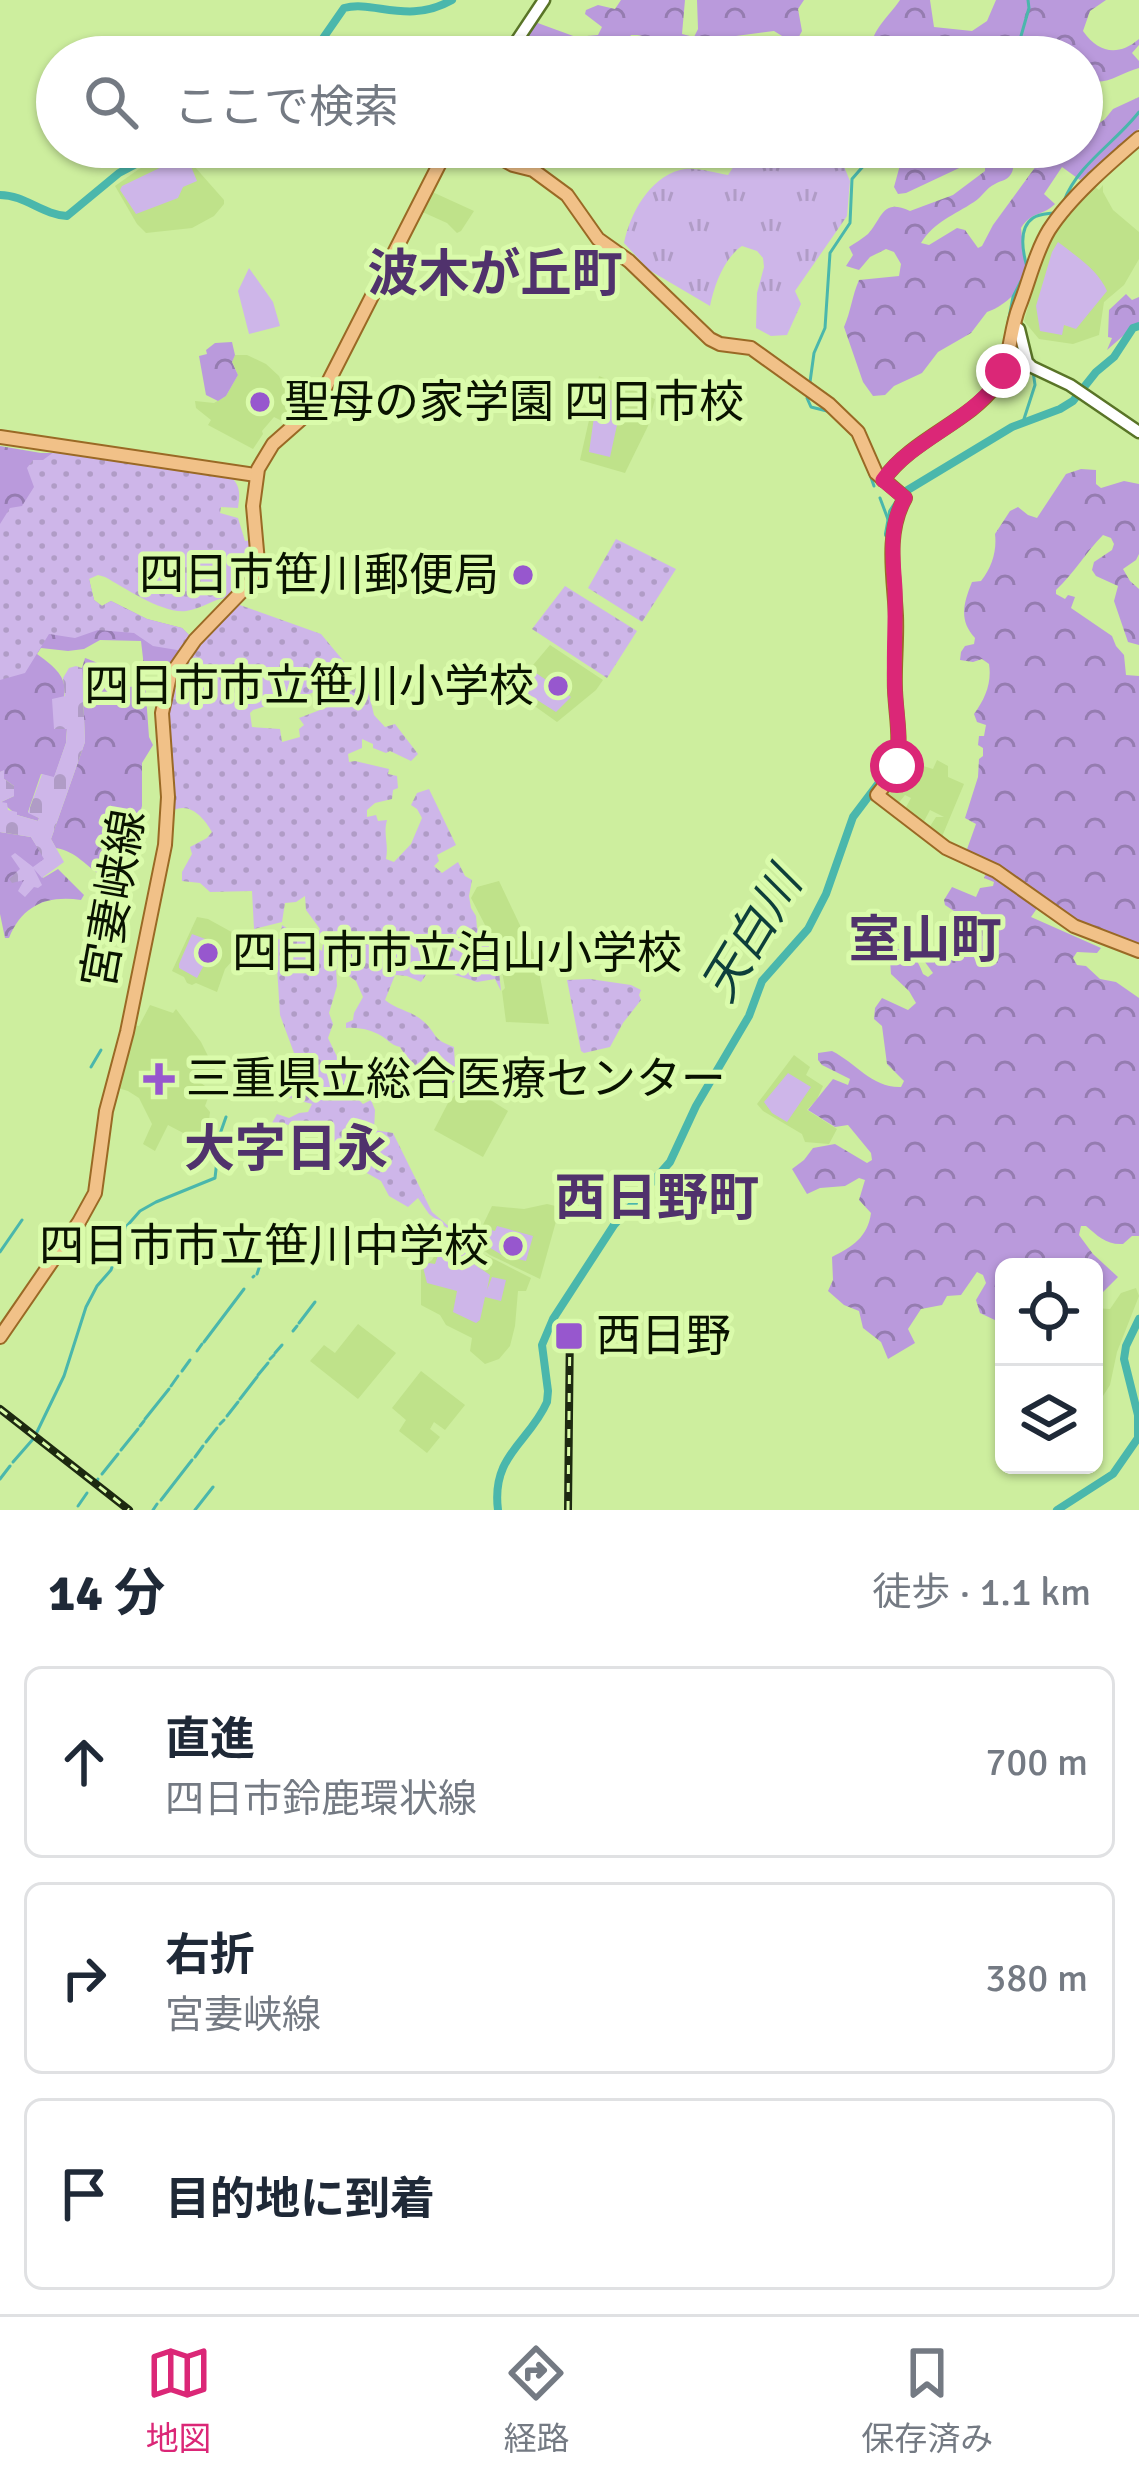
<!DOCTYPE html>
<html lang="ja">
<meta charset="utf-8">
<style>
:root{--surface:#fff;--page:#f2f2f3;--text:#1f2937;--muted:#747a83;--line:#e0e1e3;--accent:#db2777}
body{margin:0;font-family:Signika,"Noto Sans JP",sans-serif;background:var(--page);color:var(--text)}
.controls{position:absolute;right:36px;bottom:36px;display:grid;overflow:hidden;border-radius:18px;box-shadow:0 3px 9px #0004}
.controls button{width:108px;height:108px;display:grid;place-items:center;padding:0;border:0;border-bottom:3px solid var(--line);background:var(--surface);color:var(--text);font:60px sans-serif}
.stop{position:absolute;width:36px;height:36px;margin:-27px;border:9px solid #db2777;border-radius:50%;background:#fff}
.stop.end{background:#db2777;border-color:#fff;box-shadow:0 3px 12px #0008}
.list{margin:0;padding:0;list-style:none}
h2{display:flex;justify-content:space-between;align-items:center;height:156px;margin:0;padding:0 48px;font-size:51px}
h2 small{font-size:39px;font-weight:400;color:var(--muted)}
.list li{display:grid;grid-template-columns:78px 1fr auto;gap:36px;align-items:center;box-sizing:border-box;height:192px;margin:0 24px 24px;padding:0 24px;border:3px solid var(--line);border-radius:18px}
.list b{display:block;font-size:45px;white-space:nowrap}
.list p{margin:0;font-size:39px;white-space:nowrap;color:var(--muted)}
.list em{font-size:39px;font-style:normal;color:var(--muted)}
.icon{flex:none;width:66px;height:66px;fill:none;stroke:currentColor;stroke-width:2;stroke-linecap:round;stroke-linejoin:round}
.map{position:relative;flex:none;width:1139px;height:1510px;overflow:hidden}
.search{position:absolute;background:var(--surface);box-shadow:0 3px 9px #0004;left:36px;right:36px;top:36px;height:132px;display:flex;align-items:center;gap:30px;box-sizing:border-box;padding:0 42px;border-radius:66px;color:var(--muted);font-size:45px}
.sheet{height:804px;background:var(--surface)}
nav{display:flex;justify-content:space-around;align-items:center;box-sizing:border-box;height:168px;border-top:3px solid var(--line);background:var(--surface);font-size:33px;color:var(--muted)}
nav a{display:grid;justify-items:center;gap:6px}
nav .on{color:var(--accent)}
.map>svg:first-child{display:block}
</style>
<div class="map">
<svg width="1139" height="1510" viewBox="0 0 1139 1510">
<defs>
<pattern id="grass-tufts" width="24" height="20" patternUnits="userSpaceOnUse" patternTransform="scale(3)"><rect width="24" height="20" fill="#ceb6e9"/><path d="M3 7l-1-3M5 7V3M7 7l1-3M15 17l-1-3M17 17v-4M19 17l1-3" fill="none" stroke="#b09cc6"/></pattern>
<pattern id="forest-crowns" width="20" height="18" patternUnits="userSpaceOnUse" patternTransform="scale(3)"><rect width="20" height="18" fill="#ba9adc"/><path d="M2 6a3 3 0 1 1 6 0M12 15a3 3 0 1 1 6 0" fill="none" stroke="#957cb0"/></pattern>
<pattern id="cemetery-stones" width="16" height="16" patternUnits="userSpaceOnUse" patternTransform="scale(3)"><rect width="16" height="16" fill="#ceb6e9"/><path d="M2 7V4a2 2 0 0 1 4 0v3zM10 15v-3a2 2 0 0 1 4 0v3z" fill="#b09cc6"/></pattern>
<pattern id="park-dots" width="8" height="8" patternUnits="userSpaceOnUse" patternTransform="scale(3)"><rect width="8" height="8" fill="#ceb6e9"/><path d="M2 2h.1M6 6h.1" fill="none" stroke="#b09cc6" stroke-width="1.8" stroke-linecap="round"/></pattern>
</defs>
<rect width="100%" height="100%" fill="#cdee9e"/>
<g fill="#bfe28a">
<polygon points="179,149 224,200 224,204 214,216 192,228 146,233 137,224 115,186 139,169"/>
<polygon points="1103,185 1103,192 1113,210 1139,232 1139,259 1124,285 1104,302 1099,335 1073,344 1039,339 1024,321 1047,243 1052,234 1090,189 1095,187 1099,190"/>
<polygon points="428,190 474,211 461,231 457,233 447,223 418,210"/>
<polygon points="235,355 247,355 266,364 279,376 284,388 296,395 301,395 307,411 285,426 286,423 274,417 262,431 263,434 253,449 208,425 211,420 196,408 195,401 214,403 226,396 238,375 232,361"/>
<polygon points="599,376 655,399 648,426 625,473 580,460"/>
<polygon points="550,645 603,680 596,690 557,722 512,690"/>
<polygon points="937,760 948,766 948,777 964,784 941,839 929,828 936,817 944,817 930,810 922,825 904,811 911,798 905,795 897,805 887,797 885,792 894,779 912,788 920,765 933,769"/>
<polygon points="499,881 537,961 549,1024 506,1022 502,991 505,988 498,950 471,898 477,887"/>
<polygon points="197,917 208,919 237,935 233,960 225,969 217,992 196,983 192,985 187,983 184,977 172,971"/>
<polygon points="150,1005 173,1013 176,1009 201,1042 217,1074 203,1072 201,1083 205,1086 203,1096 208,1098 205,1106 210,1112 209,1120 213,1121 210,1130 214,1132 211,1160 202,1147 190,1144 187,1135 168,1125 155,1151 143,1144 152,1124 139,1098 128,1091 115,1087 132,1025 139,1026"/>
<polygon points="794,1055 810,1067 806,1075 823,1086 817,1099 807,1110 837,1129 829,1144 805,1142 802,1134 763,1111 757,1104"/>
<polygon points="465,1084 508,1111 483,1157 434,1130 448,1103"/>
<polygon points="547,1204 560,1207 540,1279 490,1255 471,1241 480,1231 492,1206 524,1209"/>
<polygon points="453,1239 475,1253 486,1255 531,1278 526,1291 518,1291 515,1326 510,1346 499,1359 485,1364 470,1351 472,1338 446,1325 440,1315 421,1305 421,1268 432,1260 441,1245 446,1246"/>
<polygon points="1136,1288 1139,1296 1117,1352 1110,1385 1094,1410 1094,1308 1110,1309 1121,1293"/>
<polygon points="358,1324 396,1353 358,1399 310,1361 324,1345 335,1353"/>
<polygon points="421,1371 465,1405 445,1430 434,1422 430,1429 440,1437 427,1453 399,1431 406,1420 392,1408"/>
</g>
<path fill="url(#grass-tufts)" d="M737,147H848L843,156V164L850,181L847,216L795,291L801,304L787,335L771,336L756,328L757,293L764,267L763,258L757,251L742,246C724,258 714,286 710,306L649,270L624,243C630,214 649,178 680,170C694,166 714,173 728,175L738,160Z"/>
<g fill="url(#forest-crowns)">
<path d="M621,0H685L682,34L694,37L698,29L697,0H804L798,9L802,31L795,44L774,31L736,36L734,51C708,58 700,60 677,44L673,43L667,49C651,44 652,34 631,35L626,43L628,57H558L522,40L535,22L576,37L598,35L602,27L585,14L586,10L598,5L615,9Z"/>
<path d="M900,0H930L934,27L972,31L987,21L996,0H1106L1090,11L1083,31C1099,54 1119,56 1139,39V45L1132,53L1139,61V68C1119,73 1102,90 1082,77V57H871C868,32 887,19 900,0Z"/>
<path d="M1083,97L1094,127L1105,119L1113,109L1139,97V129L1080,180L1062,167L1044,194L1055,204C1043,216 1032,211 1021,228C1022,241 1026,256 1026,269C1026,288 1003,307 987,312L971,333L938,352L922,373L894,386L885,395L873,396L863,382L844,327C851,311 852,296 859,280L899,276L901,264L894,252L886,249L870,257L859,270L846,266L853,255L849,247C855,243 862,239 868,234C883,217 882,198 910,211L953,195L985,171V166L972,162L906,193L898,194L894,187L900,165L901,147H949L947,158L970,147H1009C1012,156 1016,166 1011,174C1007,181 1001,180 995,184C986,188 982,197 974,202C954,215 934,222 921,243L929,245L957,228L965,230L978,248L982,246L993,225L1036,166L1038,147H1082Z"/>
<polygon points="1126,294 1132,300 1139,297 1139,322 1107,350 1112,338 1108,337 1109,310"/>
<polygon points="232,342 235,355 232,362 238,375 226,396 218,401 206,395 199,356 207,354 206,350 215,343"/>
<path d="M0,446L41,453H82L89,579L94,600L102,606L111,601L147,619L182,628L193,639L169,670L144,667L141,641L100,640L84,649L68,651L41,648L37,654C74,680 67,689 55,729L67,728L66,743L54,778L41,774L28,812L39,818L38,821L17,815L1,802L14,796V786L4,779V771L0,772Z"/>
<path d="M1081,469L1096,470V484L1101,488L1124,481L1139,484V554L1136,560L1123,569L1130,581L1139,589V645L1128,642L1114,601L1118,586L1096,576L1092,570L1094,562L1112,550L1114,544L1111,538L1103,535C1086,552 1075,572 1056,590V594L1065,599L1068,595L1075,597L1071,608L1112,636L1116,646L1124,655L1126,675L1139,676V946L1092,932L966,852L976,824L965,818L978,777L979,759L983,756V748L978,745L979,736H984L986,725L977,722L974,714C985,699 992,683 989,664L982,659L973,662L960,660L961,652L965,646L974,644L975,638C958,620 964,602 972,582L981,581C992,567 997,551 995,534L1010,511L1018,507L1028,515L1037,518L1066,474Z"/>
<path d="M85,658C91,660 99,663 103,667C121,683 118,694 145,682L149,737L153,745L142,763V806L133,835L121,842L103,877C87,867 76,851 56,848L51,839L85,742L82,668Z"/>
<path d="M0,832L31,837L45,859L43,878L58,869L84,895L81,900C46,895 22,906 9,938H5L0,914Z"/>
<path d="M987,871L1038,907L1031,917L1101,948L1097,953L1077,952L1073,958L1077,965L1086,966L1100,979L1116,982L1139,998V1236H1132L1123,1244C1106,1245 1098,1236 1086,1226H1081L1079,1235L1093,1254L1118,1277L1103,1292L1094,1293V1267H1004V1365C993,1350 997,1342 1003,1327L999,1322L980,1313L976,1300L986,1283L983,1275L977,1272L961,1295L947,1296L942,1305L921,1309L908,1329L915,1343L888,1359L881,1342L863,1328L859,1311L844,1305L828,1291L833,1280L832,1257C852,1247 868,1237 871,1213L859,1200L865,1180L859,1178L845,1186L820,1188L807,1194L792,1169L804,1160L813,1148L835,1144L867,1163L872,1160L871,1153L848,1125L835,1127L808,1110L833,1079L848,1085L850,1079L822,1065L818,1060V1053L832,1051C856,1063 872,1088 901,1087L904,1081L887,1064L882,1026L874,1019L875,1008L882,998L908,1010L916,1003L909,991L891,974L890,960L894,949C911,948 918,960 923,974L928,977L933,973L922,958L923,949L934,947L939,941H955L966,933L957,913L945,905L944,900L952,887L976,897L980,888L993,886L994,882L984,878Z"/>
</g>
<polygon fill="url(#cemetery-stones)" points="76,666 82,668 85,742 51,839 64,862 42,878 34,869 42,885 38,888 34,887 25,897 18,891 24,880 12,883 9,879 20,869 11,856 15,853 33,867 44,859 31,837 0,832 0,772 4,770 4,779 14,786 14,796 1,802 7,803 8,810 17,812 17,815 38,821 39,818 28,813 42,774 54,777 66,743 67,729 54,729 52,699 65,696 63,678 69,668"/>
<g fill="url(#park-dots)">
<path d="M58,449L228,474C241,485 240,493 238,508L221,507L220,513L238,518L245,541L253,540L252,575L233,598C215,596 204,609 186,611C163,614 125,588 105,577L98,575L89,579L94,600L102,606L111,601L147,619L182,628L193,639L183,651L153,646L134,633L98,630L75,638L49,634L25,673L0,680V524L10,508L22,506L34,487L27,468L33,460H43Z"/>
<polygon points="616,539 676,569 642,622 588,588"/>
<polygon points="565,586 637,631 607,678 532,629"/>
<path d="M237,604L321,634L346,664C335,696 281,700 253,710L250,713L252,727L280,729L282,742L300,737L299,729L304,725L299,718L333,705L357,686L368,690L374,715L385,727L395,724L418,754L411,761L390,751L386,753L373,748V744L362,739V748L348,754L349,762L355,761L389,769L388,774L397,776L398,788L393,790L392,799L375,803L367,810V817L376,815L378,821L387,820C383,835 389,844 386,859L394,862L411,844L422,818L417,809L411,805L417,793L429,789L456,845L437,855L439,861L434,866L442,873L458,862L465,876L472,880L469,896L471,908L476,916L477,928L497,951L501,991L495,979L477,982L452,974L448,965L454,960L448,961L438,948L442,943L433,932L424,937C430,953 433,968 421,982L407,976L395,975L385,1000C397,1010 412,1011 423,1021C438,1034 431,1039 454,1047L455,1068L459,1075L438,1101L424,1096L428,1082L419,1076L400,1047C390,1045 387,1038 378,1034C368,1029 357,1027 346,1028V1023L353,1020L354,1013L363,997L356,981L336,967L337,986L329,1013L333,1024L328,1038L357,1098L363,1104L371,1100L375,1110L374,1130L393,1133L432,1212L479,1252L429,1214L418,1198L408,1207L389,1196L381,1181L356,1167L331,1138L310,1127L272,1123L277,1114L289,1118L299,1113L308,1112L312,1104L286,1097H264V1092L299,1087L304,1080L280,1015L277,967L270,956L265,955V942L280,939L282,925L322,951L323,944L316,936L320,929L306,910L305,896L296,902L285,903L282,922L254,929L252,891L210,892L200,883L182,881V872L192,854L190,847L207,838L212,832C204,818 190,801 172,811C169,760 156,706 184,660C197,640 220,622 237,604Z"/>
<polygon points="590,979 631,985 641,990 639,995 641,1000 623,1023 610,1047 584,1053 581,1051 567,980"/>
</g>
<g fill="#ceb6e9">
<polygon points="181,151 188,159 197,181 183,187 178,198 136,214 120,190 122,186 172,162 171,157"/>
<path d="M1058,242C1076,256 1099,271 1107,291L1076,329L1064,325L1062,335L1040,331L1036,306L1052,252Z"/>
<polygon points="249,268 273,302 280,326 249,334 238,291"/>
<polygon points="605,398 618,402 615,414 619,416 610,457 589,452 595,410 602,411"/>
<polygon points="536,673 571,697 556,712 523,691"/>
<polygon points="192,934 216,943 197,978 179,968 179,964"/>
<polygon points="788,1073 811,1087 787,1122 772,1113 764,1102"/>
<polygon points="497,1226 533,1236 526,1261 502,1255 487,1246 491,1230 495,1231"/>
<polygon points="453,1241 473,1257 471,1262 490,1275 487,1290 492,1277 506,1280 501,1301 485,1297 480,1320 476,1323 453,1312 457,1291 427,1283 423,1267 429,1263 435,1264 440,1250 448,1249"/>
</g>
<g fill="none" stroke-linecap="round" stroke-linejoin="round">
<g stroke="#4ab7ac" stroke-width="3">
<polyline points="1015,57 1029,8 1028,0"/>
<path d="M1064,201C1078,164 1115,143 1139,112"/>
<path d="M1027,267C1023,253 1018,228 1033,218C1039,214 1047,214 1053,213"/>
<polyline points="1008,323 1013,297 1021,281"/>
<polyline points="810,382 814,353 825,328 830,253 850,223 852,179 880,147"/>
<polyline points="807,398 811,407 827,411"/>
<polyline points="1023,422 1035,385 1033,371"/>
<polyline points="868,469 874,486"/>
<polyline points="880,498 889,522"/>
<polyline points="91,1067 101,1050"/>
<polyline points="0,1252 22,1220"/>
<polyline points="257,1274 261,1262"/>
<polyline points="253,1277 254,1276"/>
<polyline points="299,1323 315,1302"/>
<polyline points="293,1331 297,1326"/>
<polyline points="204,1342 244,1289"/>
<polyline points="197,1351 202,1344"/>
<polyline points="275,1353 282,1345"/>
<polyline points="270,1359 274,1355"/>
<polyline points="182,1371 190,1360"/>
<polyline points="258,1375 268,1363"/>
<polyline points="171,1386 178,1376"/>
<polyline points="240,1399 257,1377"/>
<polyline points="227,1416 238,1402"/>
<polyline points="145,1419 169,1389"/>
<polyline points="220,1424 224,1420"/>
<polyline points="140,1426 144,1421"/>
<polyline points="35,1436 64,1376 86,1307 97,1286 111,1270 126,1227 140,1211 156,1202 215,1178 220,1134 226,1117"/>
<polyline points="206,1442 217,1428"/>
<polyline points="121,1450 138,1429"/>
<polyline points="195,1457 203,1446"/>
<polyline points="13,1462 34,1438"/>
<polyline points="102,1474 118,1454"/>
<polyline points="0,1479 10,1466"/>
<polyline points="96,1483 98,1479"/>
<polyline points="161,1500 192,1460"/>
<polyline points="78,1506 87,1493"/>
<polyline points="153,1510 157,1504"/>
<polyline points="195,1510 213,1487"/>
</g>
<g stroke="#4ab7ac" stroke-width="8">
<path d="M310,57L344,8C374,0 408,25 452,0"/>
<path d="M0,195C25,195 43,215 67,216L119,173L168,147"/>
<polyline points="888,534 892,512 906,491 1012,427 1060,409 1073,401 1096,372 1114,357 1133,328 1139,326"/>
<path d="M498,1510C491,1455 529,1443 547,1402L548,1391L542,1345L553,1319L614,1225L670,1162L696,1106L749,1016L762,981L808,929L826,894L853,817L881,780"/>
<polyline points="1057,1510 1113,1474 1138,1438 1138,1415 1124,1359 1126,1346 1139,1319"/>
</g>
<g stroke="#597427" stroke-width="15">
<g id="secondary">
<polyline points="506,57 544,0"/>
<polyline points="1014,326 1019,329 1027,362 1032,367 1070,385 1139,432"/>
</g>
</g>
<g stroke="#9a6925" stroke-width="16">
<g id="primary">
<path d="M481,147L513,165L533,170L567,195L598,239L629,261L710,339L720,344L751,348L829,404L858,432L876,473L905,498C885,534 894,576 896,616C897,641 894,666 895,690C897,734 908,758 877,795L946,848L996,871L1074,926L1139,951"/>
<polyline points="0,437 256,475"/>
<path d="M883,480C912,439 968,422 995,386C1011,363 1009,332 1019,307C1029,282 1035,253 1049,230C1070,197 1110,163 1139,138"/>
<polyline points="0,1337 79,1222 95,1193 106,1111 127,1032 165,845 168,797 162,713 170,676 195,640 252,581 258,562 253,506 258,469 273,444 316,406 448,147"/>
</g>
</g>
<use href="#secondary" stroke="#fff" stroke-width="10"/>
<use href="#primary" stroke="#f1c188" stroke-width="12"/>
<g stroke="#1d2910" stroke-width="8">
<g id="rail">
<polyline points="0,1409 129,1510"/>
<polyline points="568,1510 570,1323"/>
</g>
</g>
<use href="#rail" stroke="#dafbab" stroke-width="3" stroke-dasharray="9" stroke-linecap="butt"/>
</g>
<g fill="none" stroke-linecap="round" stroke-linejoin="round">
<path stroke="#db2777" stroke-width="15" d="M897,766C901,740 897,718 895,692C893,658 896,623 895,589C893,556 888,528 905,498L883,480C914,436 981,419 1003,371"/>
</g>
<g fill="#9757ce" stroke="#dafbab" stroke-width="4.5">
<circle cx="260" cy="402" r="12"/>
<circle cx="523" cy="575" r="12"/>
<circle cx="558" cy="686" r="12"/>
<circle cx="208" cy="953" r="12"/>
<path d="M153 1061h12v12h12v12h-12v12h-12v-12h-12v-12h12z"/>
<circle cx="513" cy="1246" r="12"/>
<rect x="554" y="1321" width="30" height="30" rx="6"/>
</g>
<g text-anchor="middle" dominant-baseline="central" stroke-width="10" stroke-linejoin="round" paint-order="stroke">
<g font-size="45" fill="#091300" stroke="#dafbab" text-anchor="start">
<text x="284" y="402">聖母の家学園 四日市校</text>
<text x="499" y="575" text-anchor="end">四日市笹川郵便局</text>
<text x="534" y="686" text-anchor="end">四日市市立笹川小学校</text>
<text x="232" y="953">四日市市立泊山小学校</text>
<text x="186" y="1079">三重県立総合医療センター</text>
<text x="489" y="1246" text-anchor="end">四日市市立笹川中学校</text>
<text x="596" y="1336">西日野</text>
</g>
<g font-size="45" fill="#091300" stroke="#dafbab">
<text transform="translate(114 899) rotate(-80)">宮妻峡線</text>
</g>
<g font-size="48" font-style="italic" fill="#0d3f3b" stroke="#dafbab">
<text transform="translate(752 935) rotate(-59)">天白川</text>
</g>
<g font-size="51" font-weight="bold" fill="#50326c" stroke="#dafbab">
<text x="495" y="274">波木が丘町</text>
<text x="925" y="940">室山町</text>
<text x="286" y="1149">大字日永</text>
<text x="657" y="1198">西日野町</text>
</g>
</g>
</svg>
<div class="controls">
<button><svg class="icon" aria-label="locate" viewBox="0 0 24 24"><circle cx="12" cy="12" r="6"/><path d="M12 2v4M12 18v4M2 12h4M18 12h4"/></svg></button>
<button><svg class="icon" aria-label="layers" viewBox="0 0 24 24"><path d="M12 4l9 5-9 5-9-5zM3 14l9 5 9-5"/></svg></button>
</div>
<div class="stop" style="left:897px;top:766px"></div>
<div class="stop end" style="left:1003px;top:371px"></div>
<div class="search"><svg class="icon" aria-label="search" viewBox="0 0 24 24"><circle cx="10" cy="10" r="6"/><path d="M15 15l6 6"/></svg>ここで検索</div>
</div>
<section class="sheet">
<h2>14 分<small>徒歩 · 1.1 km</small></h2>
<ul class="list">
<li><svg class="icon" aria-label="ahead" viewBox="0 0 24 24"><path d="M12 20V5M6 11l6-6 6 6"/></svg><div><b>直進</b><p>四日市鈴鹿環状線</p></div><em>700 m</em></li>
<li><svg class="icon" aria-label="right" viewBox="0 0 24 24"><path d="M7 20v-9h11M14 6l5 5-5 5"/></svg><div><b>右折</b><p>宮妻峡線</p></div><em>380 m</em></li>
<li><svg class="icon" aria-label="arrive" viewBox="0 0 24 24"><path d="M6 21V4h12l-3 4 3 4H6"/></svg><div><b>目的地に到着</b></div></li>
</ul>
</section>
<nav>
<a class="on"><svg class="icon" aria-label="map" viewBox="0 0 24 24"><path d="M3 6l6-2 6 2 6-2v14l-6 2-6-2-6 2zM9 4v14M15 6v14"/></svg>地図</a>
<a><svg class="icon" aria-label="directions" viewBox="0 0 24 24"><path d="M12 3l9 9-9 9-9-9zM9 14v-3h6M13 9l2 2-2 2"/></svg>経路</a>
<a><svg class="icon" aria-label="saved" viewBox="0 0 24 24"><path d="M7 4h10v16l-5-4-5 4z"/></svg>保存済み</a>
</nav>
